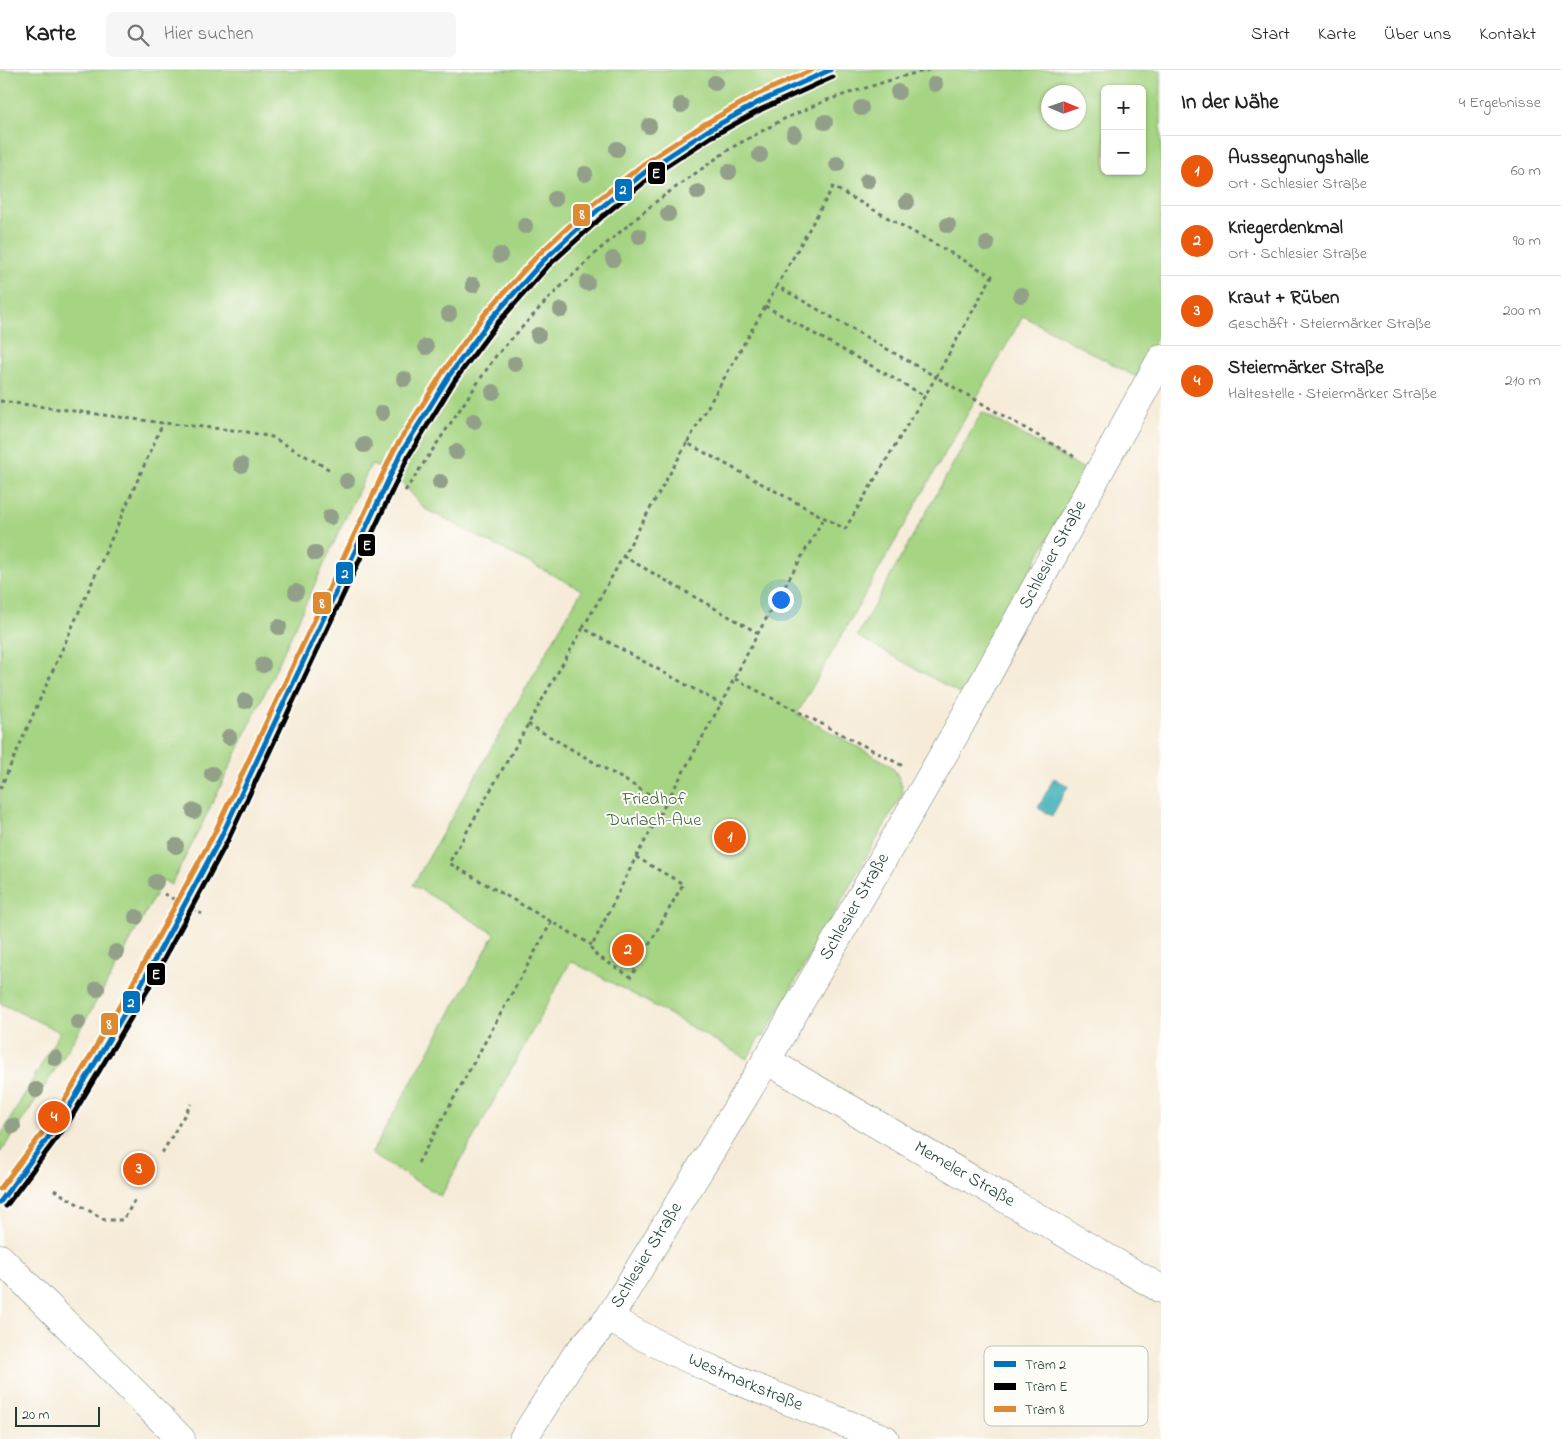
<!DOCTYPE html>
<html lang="de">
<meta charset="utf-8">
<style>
:root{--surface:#fff;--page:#f6f6f6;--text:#222;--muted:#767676;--line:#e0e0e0;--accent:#ea580c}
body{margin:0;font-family:"Indie Flower",sans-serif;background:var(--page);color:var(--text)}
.controls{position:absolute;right:15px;top:15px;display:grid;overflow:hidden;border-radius:8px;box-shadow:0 1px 4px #0004}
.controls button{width:45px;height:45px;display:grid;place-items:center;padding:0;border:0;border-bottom:1px solid var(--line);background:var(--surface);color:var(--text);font:25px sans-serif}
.compass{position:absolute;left:1041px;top:15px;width:45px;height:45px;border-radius:50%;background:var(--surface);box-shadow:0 1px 4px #0004;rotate:92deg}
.scale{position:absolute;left:15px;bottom:12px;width:85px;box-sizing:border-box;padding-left:5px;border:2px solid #1f3d34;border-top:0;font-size:14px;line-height:18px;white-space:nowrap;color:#1f3d34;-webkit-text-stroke:4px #fdfcf7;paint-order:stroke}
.you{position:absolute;left:780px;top:529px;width:18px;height:18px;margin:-12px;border:4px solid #fff;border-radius:50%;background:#1a73e8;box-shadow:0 0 0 8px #1a73e833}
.badge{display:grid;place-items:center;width:32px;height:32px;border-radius:50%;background:var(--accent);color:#fff;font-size:16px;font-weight:700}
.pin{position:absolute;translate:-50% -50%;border:2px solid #fff;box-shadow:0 1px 5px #0006}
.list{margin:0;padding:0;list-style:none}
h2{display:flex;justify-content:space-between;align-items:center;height:65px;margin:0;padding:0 20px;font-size:21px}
h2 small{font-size:16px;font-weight:400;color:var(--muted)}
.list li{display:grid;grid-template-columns:32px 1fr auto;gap:15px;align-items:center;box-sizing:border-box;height:70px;padding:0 20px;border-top:1px solid var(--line)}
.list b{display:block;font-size:19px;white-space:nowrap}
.list p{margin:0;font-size:16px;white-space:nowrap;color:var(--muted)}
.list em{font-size:16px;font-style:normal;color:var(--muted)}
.icon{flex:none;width:28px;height:28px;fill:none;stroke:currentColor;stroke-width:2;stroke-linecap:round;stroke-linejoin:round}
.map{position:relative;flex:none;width:1161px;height:1369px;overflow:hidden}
header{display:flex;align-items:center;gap:30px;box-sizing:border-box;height:70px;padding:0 25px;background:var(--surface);border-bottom:1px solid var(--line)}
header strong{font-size:24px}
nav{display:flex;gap:28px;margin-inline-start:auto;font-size:18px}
.search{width:350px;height:45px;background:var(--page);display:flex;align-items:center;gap:12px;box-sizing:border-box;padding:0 18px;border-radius:8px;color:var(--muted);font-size:19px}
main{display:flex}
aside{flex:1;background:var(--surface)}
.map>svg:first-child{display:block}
</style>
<header>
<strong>Karte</strong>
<div class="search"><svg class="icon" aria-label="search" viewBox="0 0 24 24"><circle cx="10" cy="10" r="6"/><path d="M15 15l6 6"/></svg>Hier suchen</div>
<nav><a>Start</a><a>Karte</a><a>Über uns</a><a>Kontakt</a></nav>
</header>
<main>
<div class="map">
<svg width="1161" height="1369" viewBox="0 0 1161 1369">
<rect width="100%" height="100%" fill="#fdfcf7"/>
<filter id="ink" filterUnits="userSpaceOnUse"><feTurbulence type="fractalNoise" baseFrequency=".02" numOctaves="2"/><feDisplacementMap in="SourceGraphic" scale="10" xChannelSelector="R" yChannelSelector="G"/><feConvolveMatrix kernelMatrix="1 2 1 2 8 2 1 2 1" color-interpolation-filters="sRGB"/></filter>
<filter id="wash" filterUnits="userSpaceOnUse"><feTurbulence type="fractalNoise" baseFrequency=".0096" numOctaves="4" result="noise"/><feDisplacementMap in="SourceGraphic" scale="20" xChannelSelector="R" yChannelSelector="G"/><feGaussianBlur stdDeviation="1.12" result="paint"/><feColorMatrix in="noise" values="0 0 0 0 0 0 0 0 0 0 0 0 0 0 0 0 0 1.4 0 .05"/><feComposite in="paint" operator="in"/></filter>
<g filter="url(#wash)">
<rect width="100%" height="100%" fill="#f6ebd8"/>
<g fill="#a5d482" stroke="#62885b" fill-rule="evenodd">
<path d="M0,0H1161V261L1136,307L1023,246L797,644L889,694C898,703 901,711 903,723L764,966L759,968L747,989L644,930L571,891L441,1126L371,1084L495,864L413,815L582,520L425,439L397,407L371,394C304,534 243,677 171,815L163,810C114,904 61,996 0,1083V1067L60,962L0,933ZM1105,19H1142V101H1105ZM1048,22H1078V52H1048Z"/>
<polygon points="982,342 1086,400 961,624 857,566"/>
</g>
<polygon fill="#40b0b8" stroke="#307676" points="1054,708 1068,716 1052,746 1038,738"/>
</g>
<g filter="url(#ink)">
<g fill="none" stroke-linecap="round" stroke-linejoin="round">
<g stroke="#6a7a6d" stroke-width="29">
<g id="street">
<path id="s1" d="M766,990L1161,1219"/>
<polyline points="0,1188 181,1369"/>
<path id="s2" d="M609,1248C696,1298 792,1332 885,1369"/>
<path id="s3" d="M523,1369L576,1285L609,1248L769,986L954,666L1161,289"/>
</g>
</g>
<g stroke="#6a7a6d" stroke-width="3" stroke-dasharray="4 4" stroke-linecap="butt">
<polyline points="777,216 687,373 845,459 936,307 777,216 833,117 992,206 936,307 1075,387"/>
<polyline points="765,236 925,326"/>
<polyline points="0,331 163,353 242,361 272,367 332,401"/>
<polyline points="687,373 583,558 721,634 758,563 824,448"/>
<polyline points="405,421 495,287 546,231 600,179 658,130 731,78 784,49 827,30 907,5 929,0"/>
<polyline points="623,486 758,563"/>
<polyline points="583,558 449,793 592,875"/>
<polyline points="735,609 905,697"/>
<polyline points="528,654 666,734"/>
<polyline points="0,719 163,353"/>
<polyline points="636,787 683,814 631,907 596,885 591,878 636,787 721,634"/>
<polyline points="164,824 202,844"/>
<polyline points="162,1083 191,1034"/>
<polyline points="418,1093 552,851"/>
<polyline points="54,1120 105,1150 123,1150 135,1130"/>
</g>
<use href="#street" stroke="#fff" stroke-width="28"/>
<g stroke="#fdfcf7" stroke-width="9">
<polyline id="tram-1" points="0,1132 62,1049 140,917 221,767 401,383 449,306 490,250 543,191 598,140 649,99 707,61 759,32 830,0"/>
</g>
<g stroke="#fdfcf7" stroke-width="9">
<polyline id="tram-2" points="6,1136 68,1053 147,921 228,770 408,387 455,310 496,255 548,196 603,146 653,105 711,67 762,39 833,7"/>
</g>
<g stroke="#fdfcf7" stroke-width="9">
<polyline id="tram-3" points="0,1119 56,1045 133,913 214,764 394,380 443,302 484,245 537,186 593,134 645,93 703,55 756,25 812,0"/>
</g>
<use href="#tram-1" stroke="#0071bc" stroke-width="5"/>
<use href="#tram-2" stroke="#000" stroke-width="5"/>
<use href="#tram-3" stroke="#dd8b33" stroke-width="5"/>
</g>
<g fill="#92a089">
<circle cx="715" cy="13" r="8"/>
<circle cx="935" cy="14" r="8"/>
<circle cx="898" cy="22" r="8"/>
<circle cx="681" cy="35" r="8"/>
<circle cx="861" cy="38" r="8"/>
<circle cx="825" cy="52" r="8"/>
<circle cx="649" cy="56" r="8"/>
<circle cx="794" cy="64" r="8"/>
<circle cx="617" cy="79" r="8"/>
<circle cx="760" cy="85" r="8"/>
<circle cx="837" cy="94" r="8"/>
<circle cx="729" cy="102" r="8"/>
<circle cx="585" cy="104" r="8"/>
<circle cx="867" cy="111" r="8"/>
<circle cx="698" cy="122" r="8"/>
<circle cx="555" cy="129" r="8"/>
<circle cx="907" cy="132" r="8"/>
<circle cx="668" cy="144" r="8"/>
<circle cx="948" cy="155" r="8"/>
<circle cx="525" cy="156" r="8"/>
<circle cx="639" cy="166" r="8"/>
<circle cx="987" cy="174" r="8"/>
<circle cx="500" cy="185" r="8"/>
<circle cx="613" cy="189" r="8"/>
<circle cx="587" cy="213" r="8"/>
<circle cx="473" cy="215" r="8"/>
<circle cx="1021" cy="225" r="8"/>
<circle cx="561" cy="240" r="8"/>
<circle cx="449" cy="244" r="8"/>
<circle cx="538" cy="265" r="8"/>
<circle cx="426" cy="277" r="8"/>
<circle cx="515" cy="294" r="8"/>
<circle cx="404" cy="309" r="8"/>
<circle cx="493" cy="322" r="8"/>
<circle cx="382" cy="343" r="8"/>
<circle cx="474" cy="351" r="8"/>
<circle cx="364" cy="375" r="8"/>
<circle cx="456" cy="382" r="8"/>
<circle cx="241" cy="395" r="8"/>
<circle cx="347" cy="411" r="8"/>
<circle cx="440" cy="412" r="8"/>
<circle cx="330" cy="447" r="8"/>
<circle cx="315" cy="483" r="8"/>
<circle cx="296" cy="522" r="8"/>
<circle cx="279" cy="557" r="8"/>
<circle cx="263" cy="595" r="8"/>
<circle cx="245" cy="631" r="8"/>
<circle cx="229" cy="667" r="8"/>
<circle cx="212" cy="704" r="8"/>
<circle cx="194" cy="741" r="8"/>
<circle cx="176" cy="776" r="8"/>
<circle cx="156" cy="812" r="8"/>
<circle cx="136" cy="847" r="8"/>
<circle cx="116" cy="882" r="8"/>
<circle cx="97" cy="919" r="8"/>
<circle cx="78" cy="952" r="8"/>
<circle cx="55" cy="988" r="8"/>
<circle cx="36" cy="1020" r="8"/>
<circle cx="13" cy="1056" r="8"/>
</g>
</g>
<g text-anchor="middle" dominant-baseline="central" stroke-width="4" stroke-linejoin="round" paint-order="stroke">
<g font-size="18" fill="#1f3d34" stroke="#fdfcf7">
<text stroke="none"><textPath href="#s3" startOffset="1032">Schlesier Straße</textPath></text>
<text stroke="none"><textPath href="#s3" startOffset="628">Schlesier Straße</textPath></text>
<text stroke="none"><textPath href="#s1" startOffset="229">Memeler Straße</textPath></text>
<text stroke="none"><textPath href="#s3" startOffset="222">Schlesier Straße</textPath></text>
<text stroke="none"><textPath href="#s2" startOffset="151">Westmarkstraße</textPath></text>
</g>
<g font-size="18" fill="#406348" stroke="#fdfcf7">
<text x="654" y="730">Friedhof<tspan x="654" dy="21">Durlach-Aue</tspan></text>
</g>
</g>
<rect x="984" y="1276" width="164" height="80" rx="8" fill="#fdfcf7" stroke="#bac3bc" stroke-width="1"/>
<rect x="994" y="1291" width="22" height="6" fill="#0071bc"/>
<rect x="994" y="1313" width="22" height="7" fill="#000"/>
<rect x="994" y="1336" width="22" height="6" fill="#dd8b33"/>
<g font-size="14" fill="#1f3d34">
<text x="1025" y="1299">Tram 2</text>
<text x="1025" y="1321">Tram E</text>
<text x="1025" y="1344">Tram 8</text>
</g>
<g stroke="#fdfcf7" stroke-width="2">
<rect x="647" y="91" width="19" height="24" rx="5" fill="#000"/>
<rect x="614" y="108" width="19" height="24" rx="5" fill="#0071bc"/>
<rect x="572" y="133" width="19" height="24" rx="5" fill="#dd8b33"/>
<rect x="357" y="463" width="19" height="24" rx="5" fill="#000"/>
<rect x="335" y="491" width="19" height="24" rx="5" fill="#0071bc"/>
<rect x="312" y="521" width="20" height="24" rx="5" fill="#dd8b33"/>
<rect x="146" y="892" width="20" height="24" rx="5" fill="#000"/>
<rect x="122" y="920" width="19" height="24" rx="5" fill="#0071bc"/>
<rect x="100" y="942" width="19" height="24" rx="5" fill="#dd8b33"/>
</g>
<g font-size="14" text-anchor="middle" font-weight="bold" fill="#fff">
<text x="656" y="108">E</text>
<text x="623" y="124">2</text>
<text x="582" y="149">8</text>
<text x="367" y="480">E</text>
<text x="345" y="508">2</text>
<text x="322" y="538">8</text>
<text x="156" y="909">E</text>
<text x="131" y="937">2</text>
<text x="109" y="959">8</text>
</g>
</svg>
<div class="controls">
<button>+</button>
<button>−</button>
</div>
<svg class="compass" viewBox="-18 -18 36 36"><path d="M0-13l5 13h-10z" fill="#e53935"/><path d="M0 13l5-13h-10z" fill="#767676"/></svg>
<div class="scale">20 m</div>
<div class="you"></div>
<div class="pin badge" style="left:730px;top:767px">1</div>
<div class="pin badge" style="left:628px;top:880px">2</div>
<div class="pin badge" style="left:139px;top:1099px">3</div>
<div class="pin badge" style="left:54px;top:1047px">4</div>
</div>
<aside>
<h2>In der Nähe<small>4 Ergebnisse</small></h2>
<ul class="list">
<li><span class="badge">1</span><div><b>Aussegnungshalle</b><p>Ort · Schlesier Straße</p></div><em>60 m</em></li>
<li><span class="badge">2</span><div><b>Kriegerdenkmal</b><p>Ort · Schlesier Straße</p></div><em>90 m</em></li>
<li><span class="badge">3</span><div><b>Kraut + Rüben</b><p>Geschäft · Steiermärker Straße</p></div><em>200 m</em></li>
<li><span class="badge">4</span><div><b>Steiermärker Straße</b><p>Haltestelle · Steiermärker Straße</p></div><em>210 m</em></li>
</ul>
</aside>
</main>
